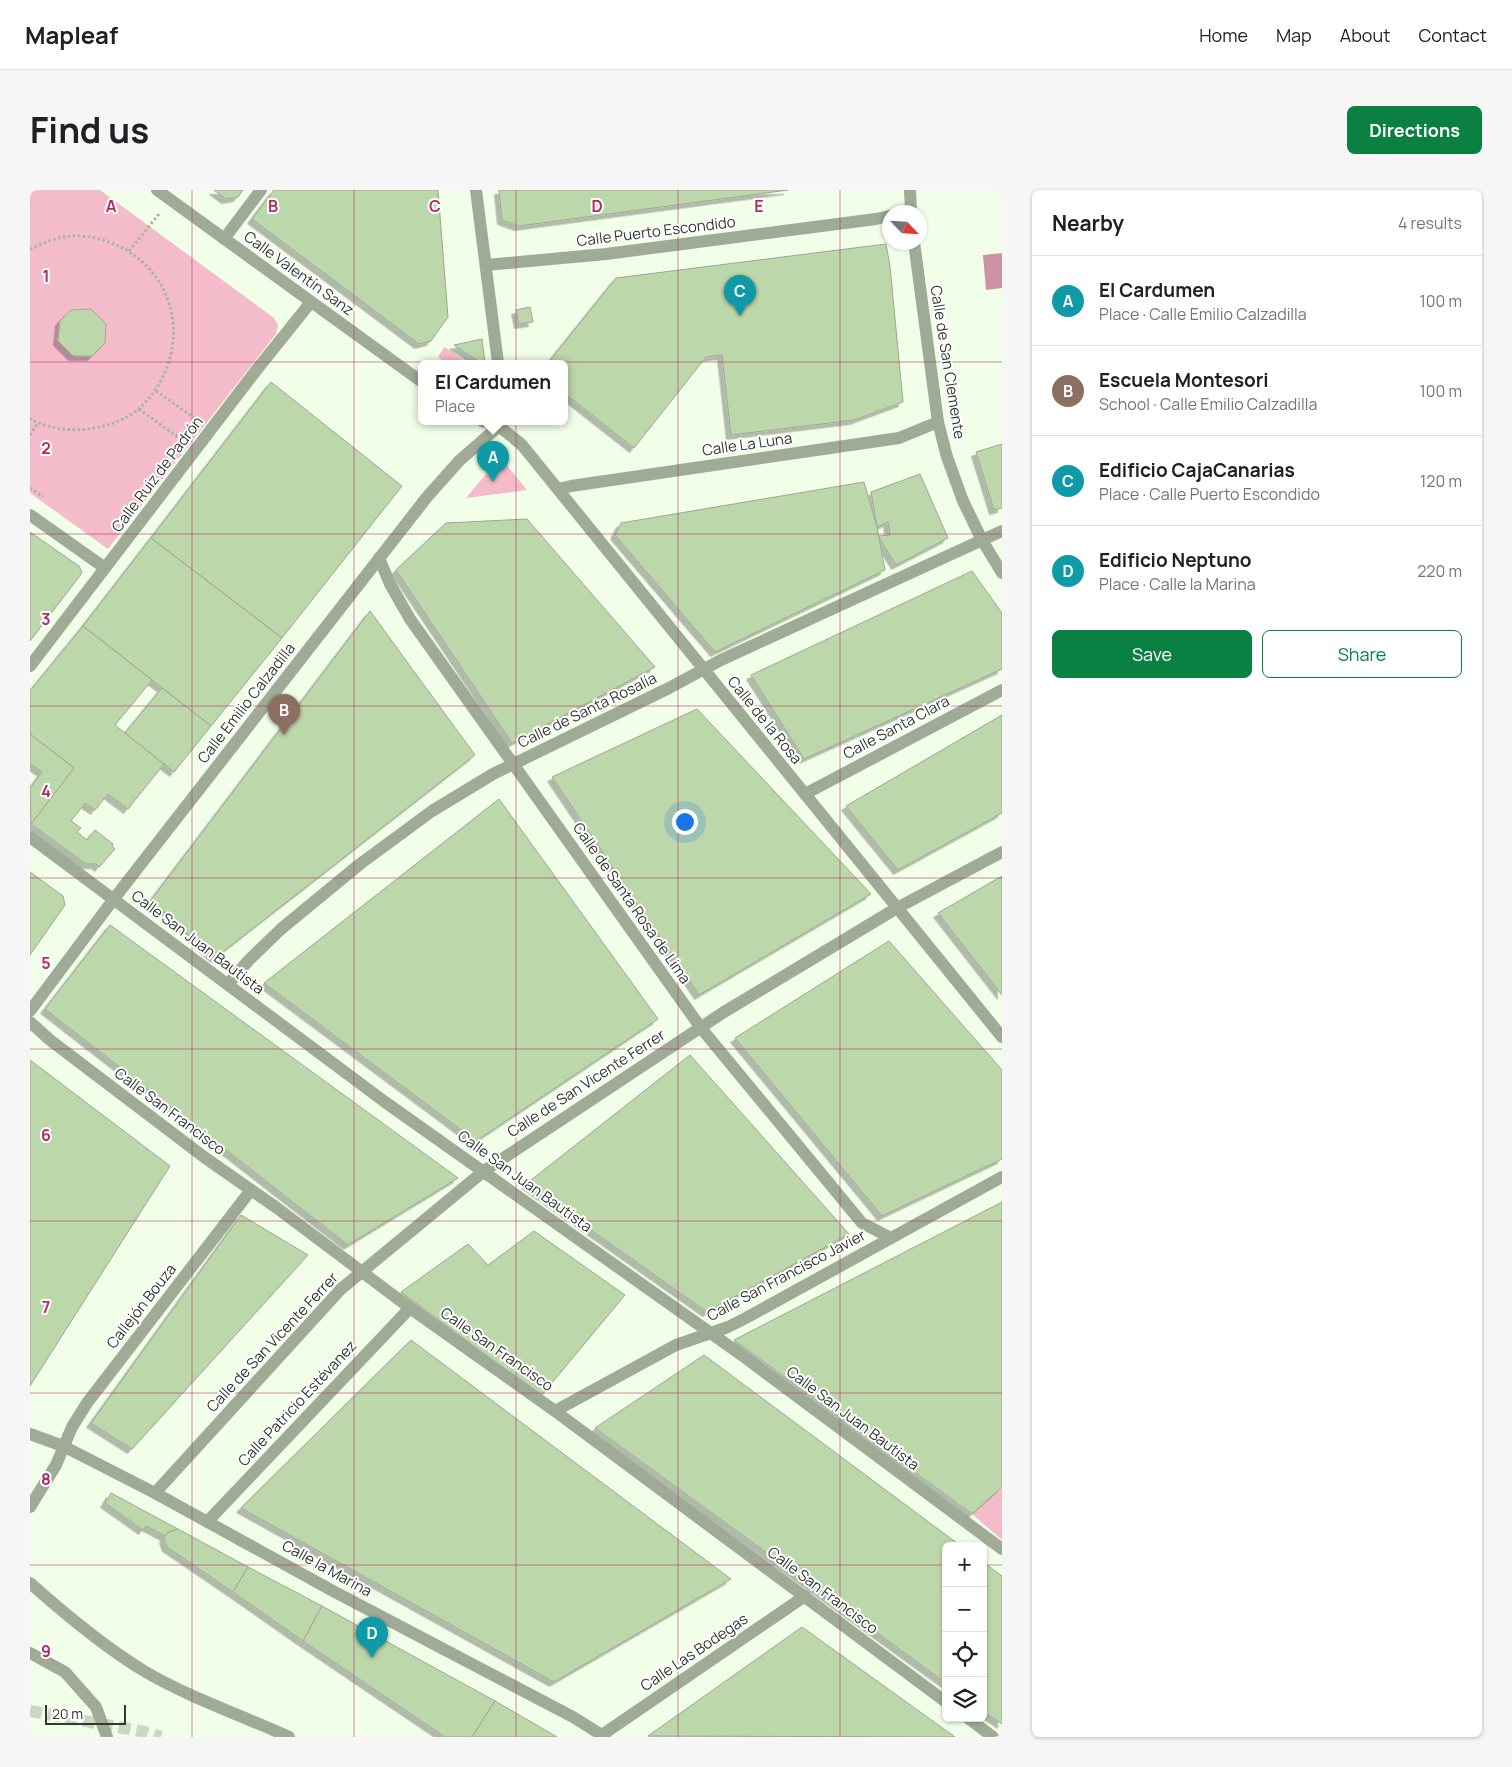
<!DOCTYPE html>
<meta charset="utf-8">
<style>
:root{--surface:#fff;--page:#f6f6f6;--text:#202124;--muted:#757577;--line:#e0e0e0;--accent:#0b8043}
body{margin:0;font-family:Manrope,sans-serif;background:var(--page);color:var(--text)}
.controls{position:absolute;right:15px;bottom:15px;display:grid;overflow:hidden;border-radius:8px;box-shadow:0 1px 4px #0004}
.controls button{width:45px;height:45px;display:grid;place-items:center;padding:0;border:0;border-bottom:1px solid var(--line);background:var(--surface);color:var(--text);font:25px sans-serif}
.compass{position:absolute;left:852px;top:15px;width:45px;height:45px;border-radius:50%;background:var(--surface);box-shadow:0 1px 4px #0004;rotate:115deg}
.scale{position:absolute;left:15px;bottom:12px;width:81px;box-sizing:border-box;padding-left:5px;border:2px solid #333830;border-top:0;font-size:14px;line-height:18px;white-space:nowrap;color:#333830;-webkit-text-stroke:4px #fff;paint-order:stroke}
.you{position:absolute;left:654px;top:631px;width:18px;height:18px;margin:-12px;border:4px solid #fff;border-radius:50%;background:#1a73e8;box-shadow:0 0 0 8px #1a73e833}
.badge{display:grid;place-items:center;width:32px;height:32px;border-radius:50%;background:var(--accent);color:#fff;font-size:16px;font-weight:700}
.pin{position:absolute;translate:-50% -41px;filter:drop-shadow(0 1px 2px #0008)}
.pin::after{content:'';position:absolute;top:26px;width:18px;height:15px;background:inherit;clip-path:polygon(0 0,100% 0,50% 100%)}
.popup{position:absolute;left:388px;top:170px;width:150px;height:65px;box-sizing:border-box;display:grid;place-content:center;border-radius:8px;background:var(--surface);filter:drop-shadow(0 1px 4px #0005);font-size:16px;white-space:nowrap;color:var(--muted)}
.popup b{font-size:19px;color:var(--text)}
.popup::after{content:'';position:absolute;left:50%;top:100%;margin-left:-10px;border:10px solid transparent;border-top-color:var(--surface)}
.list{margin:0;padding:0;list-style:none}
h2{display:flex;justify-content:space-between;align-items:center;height:65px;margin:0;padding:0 20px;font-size:21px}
h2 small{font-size:16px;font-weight:400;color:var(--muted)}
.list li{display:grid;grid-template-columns:32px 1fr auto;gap:15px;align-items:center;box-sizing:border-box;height:90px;padding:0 20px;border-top:1px solid var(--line)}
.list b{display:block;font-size:19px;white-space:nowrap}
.list p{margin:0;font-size:16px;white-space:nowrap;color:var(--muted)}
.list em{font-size:16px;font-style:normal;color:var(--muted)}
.actions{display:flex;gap:10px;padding:15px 20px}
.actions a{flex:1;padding:11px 0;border:1px solid var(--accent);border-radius:8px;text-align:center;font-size:18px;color:var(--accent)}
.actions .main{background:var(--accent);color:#fff}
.icon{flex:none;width:28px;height:28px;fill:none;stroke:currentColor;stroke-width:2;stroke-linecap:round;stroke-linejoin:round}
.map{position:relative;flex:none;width:972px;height:1547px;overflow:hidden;border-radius:8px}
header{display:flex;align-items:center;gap:30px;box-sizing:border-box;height:70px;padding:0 25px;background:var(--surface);border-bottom:1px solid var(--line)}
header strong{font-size:24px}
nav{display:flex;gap:28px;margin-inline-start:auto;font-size:18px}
.intro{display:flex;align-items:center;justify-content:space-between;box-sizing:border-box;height:120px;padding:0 30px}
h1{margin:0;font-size:35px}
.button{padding:12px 22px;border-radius:8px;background:var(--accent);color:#fff;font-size:18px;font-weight:700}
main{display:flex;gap:30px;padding:0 30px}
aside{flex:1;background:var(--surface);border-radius:8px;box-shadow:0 1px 4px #0004}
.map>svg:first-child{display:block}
</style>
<header>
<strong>Mapleaf</strong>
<nav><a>Home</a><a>Map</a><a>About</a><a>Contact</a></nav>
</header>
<div class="intro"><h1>Find us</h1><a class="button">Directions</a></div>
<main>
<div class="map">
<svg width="972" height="1547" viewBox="0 0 972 1547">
<defs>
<filter id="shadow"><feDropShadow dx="-4.5" dy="4.5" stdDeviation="0" flood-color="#0004"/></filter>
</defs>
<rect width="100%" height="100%" fill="#f1fee8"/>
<g fill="#f4bccb" fill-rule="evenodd">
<path d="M0,0H70L244,128L248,135L246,144L78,359L0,303ZM61,119L75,134V153L62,166H43L28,151L30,131L41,120Z"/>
<polygon points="415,156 415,157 437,173 416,173 408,167"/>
<polygon points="470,267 497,300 436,308"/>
<polygon points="972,1297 972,1350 942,1324"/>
</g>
<polygon fill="#cb94a3" points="972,63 972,98 956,100 953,65"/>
<g fill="#bcd7a9" stroke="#9ca893" filter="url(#shadow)">
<polygon points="184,0 213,0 208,7 196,9"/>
<polygon points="244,0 408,0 418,127 401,151 389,154 222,29"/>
<polygon points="469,0 758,0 489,36 472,30"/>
<polygon points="856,54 860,76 873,212 824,230 701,245 692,165 676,167 604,258 534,203 534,173 521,173 521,169 586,88"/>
<polygon points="500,117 503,132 489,134 486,120"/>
<polygon points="61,119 76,134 75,153 62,166 43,166 28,151 30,131 41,120"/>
<polygon points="452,149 455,173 451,173 424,155"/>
<polygon points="241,192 372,296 252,448 121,348"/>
<polygon points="972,254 972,318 964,320 946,262"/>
<polygon points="890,284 918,348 866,375 848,346 860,345 858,332 847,337 841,302"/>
<polygon points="834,292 847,337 855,380 685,462 585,345 591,333"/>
<polygon points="497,329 625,477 482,553 366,380 416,333"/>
<polygon points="0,342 49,376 52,383 0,451"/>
<polygon points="121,348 252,448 181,536 53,436"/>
<polygon points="942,381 972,423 972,479 774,569 721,485"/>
<polygon points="340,421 445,565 185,768 121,710"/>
<polygon points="53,436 122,490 85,535 134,574 98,619 78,604 65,620 55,613 41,631 51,638 47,642 57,650 65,640 83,654 82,656 85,659 69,677 66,674 56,674 1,634 44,578 0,544 0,501"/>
<polygon points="132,498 181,536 144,582 95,543"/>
<polygon points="667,519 841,704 669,805 522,587"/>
<polygon points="972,525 972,623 868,680 816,616"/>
<polygon points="0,544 44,578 1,634 0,598 12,582 1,574 0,575"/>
<polygon points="469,609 628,829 446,951 234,793"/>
<polygon points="0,682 33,706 35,715 0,765"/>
<polygon points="972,686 972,805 908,723"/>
<polygon points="80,735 428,988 318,1055 15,819"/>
<polygon points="859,751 972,880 972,969 852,1026 705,848"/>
<polygon points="660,865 819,1044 677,1122 496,994"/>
<polygon points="0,870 140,976 0,1196"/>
<polygon points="972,1012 972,1297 942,1324 704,1150"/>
<polygon points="211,1025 278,1065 102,1259 61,1233"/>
<polygon points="504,1041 595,1105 511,1206 371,1102 438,1054 458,1075"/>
<polygon points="381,1150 701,1389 524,1492 211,1318"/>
<polygon points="674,1165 931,1356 916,1356 916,1493 565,1238"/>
<polygon points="81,1303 120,1324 148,1339 137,1343 135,1346 116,1336 113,1340 75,1313"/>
<polygon points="148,1339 218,1377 203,1402 137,1357 134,1349 135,1346 137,1343"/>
<polygon points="953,1372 972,1386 972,1534 953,1521"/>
<polygon points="218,1377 292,1416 273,1451 203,1402"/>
<polygon points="292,1416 465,1511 442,1547 415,1547 273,1451"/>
<polygon points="772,1437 925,1547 618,1546"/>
<polygon points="465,1511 510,1537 527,1547 442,1547"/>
</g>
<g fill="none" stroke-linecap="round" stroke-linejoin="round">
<polyline stroke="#cbd6c3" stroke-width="12" stroke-dasharray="12 6" stroke-linecap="butt" points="0,1521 115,1542 131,1547"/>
<g stroke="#aab4a3" stroke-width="3" stroke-dasharray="2.5 2.5" stroke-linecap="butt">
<path d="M0,59C16,52 33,44 51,46C124,52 166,125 131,190C120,212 101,229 77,235C51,243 25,241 0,229"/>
<polyline points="99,61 129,24"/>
<polyline points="126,201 166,229"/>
<polyline points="109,219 149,248"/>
<polyline points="0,245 8,233"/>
<polyline points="0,298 13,307"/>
</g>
<g stroke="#9fab97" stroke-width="12">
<polyline points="127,0 392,192"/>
<polyline points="446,0 468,173"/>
<polyline points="880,0 881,22"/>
<polyline points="194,49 231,0"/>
<polyline points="884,52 908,232 917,267 933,311 952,350 972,383"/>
<polyline points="456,75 576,64 846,29 859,26"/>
<polyline points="452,231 469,236 492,255 972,847"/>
<polyline points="528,299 541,296 869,248 908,232"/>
<polyline points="0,325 75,378"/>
<polyline points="349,368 360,394 380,429 671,838 832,1033 861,1048"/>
<polyline points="0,476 228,178 281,112"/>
<polyline points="775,604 972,500"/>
<polyline points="0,647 355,912 713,1166 972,1359"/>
<polyline points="198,794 219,770 251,739 330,674 402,621 463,584 639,498 691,470 972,341"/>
<polyline points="0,821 83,710 397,307 429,271 469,236"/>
<polyline points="0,832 20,850 174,967 247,1018 380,1118 525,1221 916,1512"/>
<polyline points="525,1221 646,1155 698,1137 714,1129 972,987"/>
<polyline points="0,1244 33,1256 125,1303 303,1401 543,1527 575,1547"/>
<polyline points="125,1303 311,1099 454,981 694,822 867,718 972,662"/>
<polyline points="0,1317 26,1275 42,1237 57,1213 221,1000"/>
<polyline points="178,1331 380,1118"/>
<path d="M0,1393C36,1425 73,1456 114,1481C160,1508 211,1525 259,1547"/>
<polyline points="0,1463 35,1482 66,1517 77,1547"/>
<polyline points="938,1528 963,1547"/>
<polyline points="572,1545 775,1406"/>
</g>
</g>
<path fill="none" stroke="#b52962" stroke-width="1" stroke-opacity="0.55" d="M162,0V1547M324,0V1547M486,0V1547M648,0V1547M810,0V1547M0,172H972M0,344H972M0,516H972M0,688H972M0,859H972M0,1031H972M0,1203H972M0,1375H916M953,1375H972"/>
<g text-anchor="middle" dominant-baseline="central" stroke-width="4" stroke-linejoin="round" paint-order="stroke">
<g font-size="15" fill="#333830" stroke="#fff">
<text transform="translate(626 41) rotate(-7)">Calle Puerto Escondido</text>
<text transform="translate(269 83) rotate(36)">Calle Valentín Sanz</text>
<text transform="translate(918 172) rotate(81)">Calle de San Clemente</text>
<text transform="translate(717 254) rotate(-8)">Calle La Luna</text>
<text transform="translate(127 284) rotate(-53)">Calle Ruiz de Padrón</text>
<text transform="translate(216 513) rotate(-52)">Calle Emilio Calzadilla</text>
<text transform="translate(557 520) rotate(-26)">Calle de Santa Rosalía</text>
<text transform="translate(735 530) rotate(51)">Calle de la Rosa</text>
<text transform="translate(866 537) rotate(-28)">Calle Santa Clara</text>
<text transform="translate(602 713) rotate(55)">Calle de Santa Rosa de Lima</text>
<text transform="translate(168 752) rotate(37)">Calle San Juan Bautista</text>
<text transform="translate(556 893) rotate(-33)">Calle de San Vicente Ferrer</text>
<text transform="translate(140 921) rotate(37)">Calle San Francisco</text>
<text transform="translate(495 991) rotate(36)">Calle San Juan Bautista</text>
<text transform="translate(756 1085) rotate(-28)">Calle San Francisco Javier</text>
<text transform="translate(111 1116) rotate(-52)">Callejón Bouza</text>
<text transform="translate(242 1152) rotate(-47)">Calle de San Vicente Ferrer</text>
<text transform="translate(467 1159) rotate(35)">Calle San Francisco</text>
<text transform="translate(267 1213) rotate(-47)">Calle Patricio Estévanez</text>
<text transform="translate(823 1228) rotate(37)">Calle San Juan Bautista</text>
<text transform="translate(297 1378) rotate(29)">Calle la Marina</text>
<text transform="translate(793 1400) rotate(37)">Calle San Francisco</text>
<text transform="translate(664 1462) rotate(-34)">Calle Las Bodegas</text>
</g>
</g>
<g font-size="16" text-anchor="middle" font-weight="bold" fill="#b52962" stroke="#fff" stroke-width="4" stroke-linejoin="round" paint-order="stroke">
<text x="81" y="22">A</text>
<text x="243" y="22">B</text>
<text x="405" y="22">C</text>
<text x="567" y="22">D</text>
<text x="729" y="22">E</text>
<text x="16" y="92">1</text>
<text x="16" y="264">2</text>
<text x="16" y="435">3</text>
<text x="16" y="607">4</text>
<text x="16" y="779">5</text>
<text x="16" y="951">6</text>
<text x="16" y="1123">7</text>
<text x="16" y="1295">8</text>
<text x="16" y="1467">9</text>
</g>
</svg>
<div class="controls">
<button>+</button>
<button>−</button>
<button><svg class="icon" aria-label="locate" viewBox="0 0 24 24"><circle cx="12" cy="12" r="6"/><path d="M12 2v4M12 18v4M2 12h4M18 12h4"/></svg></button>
<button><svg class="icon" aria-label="layers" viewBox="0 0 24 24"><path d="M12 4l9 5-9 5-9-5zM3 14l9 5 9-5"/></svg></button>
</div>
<svg class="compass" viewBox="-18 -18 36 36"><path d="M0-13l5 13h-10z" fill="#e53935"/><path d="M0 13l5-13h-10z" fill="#757577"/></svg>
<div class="scale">20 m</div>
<div class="you"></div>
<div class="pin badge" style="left:463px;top:292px;background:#0f9aa8">A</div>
<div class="popup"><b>El Cardumen</b>Place</div>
<div class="pin badge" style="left:254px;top:545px;background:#8d6e63">B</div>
<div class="pin badge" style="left:710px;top:126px;background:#0f9aa8">C</div>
<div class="pin badge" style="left:342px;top:1468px;background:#0f9aa8">D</div>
</div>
<aside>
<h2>Nearby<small>4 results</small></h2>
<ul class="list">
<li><span class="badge" style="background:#0f9aa8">A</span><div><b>El Cardumen</b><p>Place · Calle Emilio Calzadilla</p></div><em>100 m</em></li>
<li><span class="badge" style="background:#8d6e63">B</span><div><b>Escuela Montesori</b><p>School · Calle Emilio Calzadilla</p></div><em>100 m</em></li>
<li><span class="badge" style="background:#0f9aa8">C</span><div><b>Edificio CajaCanarias</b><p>Place · Calle Puerto Escondido</p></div><em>120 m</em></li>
<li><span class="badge" style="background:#0f9aa8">D</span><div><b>Edificio Neptuno</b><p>Place · Calle la Marina</p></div><em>220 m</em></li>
</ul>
<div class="actions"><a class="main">Save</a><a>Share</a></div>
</aside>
</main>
